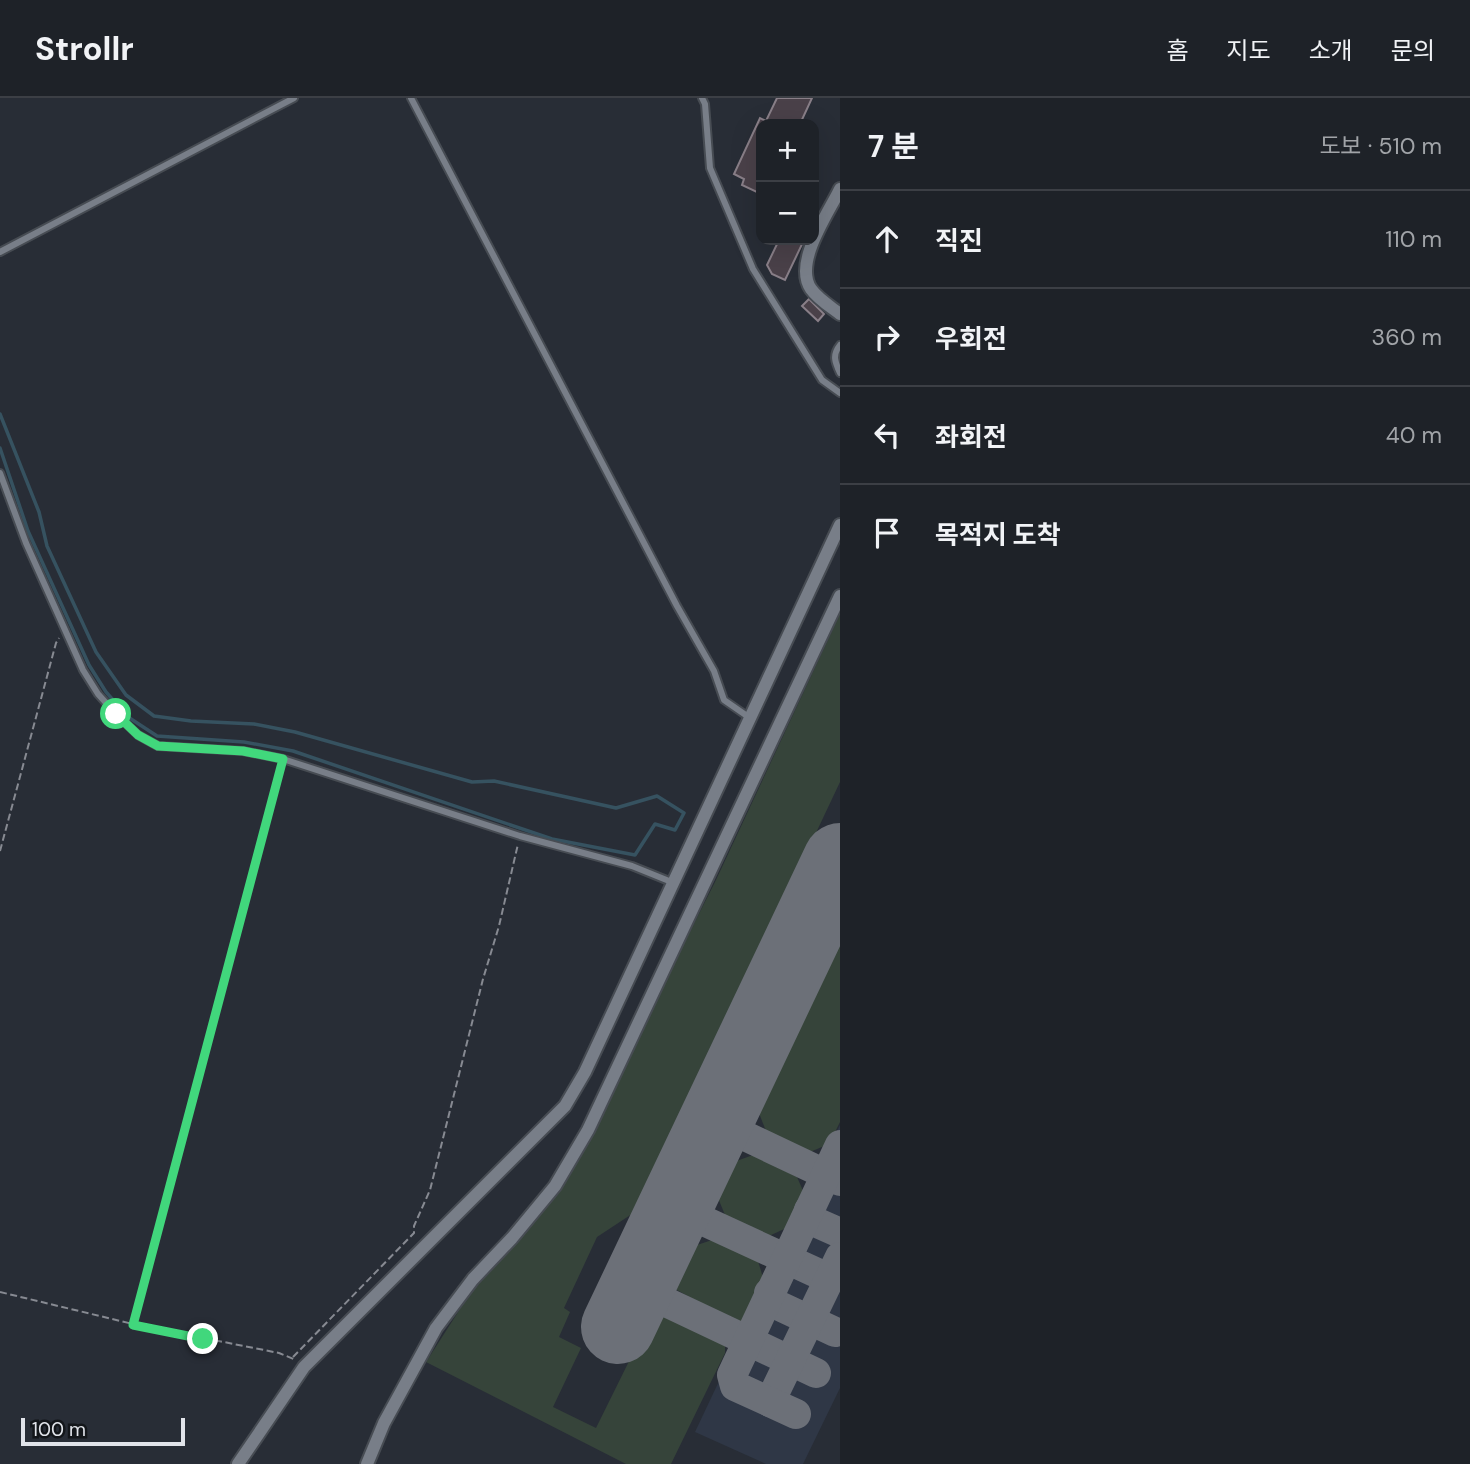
<!DOCTYPE html>
<html lang="ko">
<meta charset="utf-8">
<style>
:root{--surface:#1e2228;--page:#2b2f34;--text:#f1f3f6;--muted:#a1a4a8;--line:#3c3f45}
body{margin:0;font-family:"DM Sans","Noto Sans KR",sans-serif;background:var(--page);color:var(--text)}
.controls{position:absolute;right:21px;top:21px;display:grid;overflow:hidden;border-radius:14px;box-shadow:0 7px 28px #0002}
.controls button{width:63px;height:63px;display:grid;place-items:center;padding:0;border:0;border-bottom:2px solid var(--line);background:var(--surface);color:var(--text);font:35px sans-serif}
.scale{position:absolute;left:21px;bottom:18px;width:164px;box-sizing:border-box;padding-left:7px;border:4px solid #e1e4ea;border-top:0;font-size:19px;line-height:24px;white-space:nowrap;color:#e1e4ea;-webkit-text-stroke:5px #13161a;paint-order:stroke}
.stop{position:absolute;width:21px;height:21px;margin:-16px;border:5px solid #41d77c;border-radius:50%;background:#fff}
.stop.end{background:#41d77c;border-color:#fff;box-shadow:0 2px 7px #0008}
.list{margin:0;padding:0;list-style:none}
h2{display:flex;justify-content:space-between;align-items:center;height:91px;margin:0;padding:0 28px;font-size:30px}
h2 small{font-size:23px;font-weight:400;color:var(--muted)}
.list li{display:grid;grid-template-columns:46px 1fr auto;gap:21px;align-items:center;box-sizing:border-box;height:98px;padding:0 28px;border-top:2px solid var(--line)}
.list b{display:block;font-size:26px;white-space:nowrap}
.list em{font-size:23px;font-style:normal;color:var(--muted)}
.icon{flex:none;width:38px;height:38px;fill:none;stroke:currentColor;stroke-width:2;stroke-linecap:round;stroke-linejoin:round}
.map{position:relative;flex:none;width:840px;height:1366px;overflow:hidden}
header{display:flex;align-items:center;gap:42px;box-sizing:border-box;height:98px;padding:0 35px;background:var(--surface);border-bottom:2px solid var(--line)}
header strong{font-size:33px}
nav{display:flex;gap:38px;margin-inline-start:auto;font-size:24px}
main{display:flex}
aside{flex:1;background:var(--surface)}
.map>svg:first-child{display:block}
</style>
<header>
<strong>Strollr</strong>
<nav><a>홈</a><a>지도</a><a>소개</a><a>문의</a></nav>
</header>
<main>
<div class="map">
<svg width="840" height="1366" viewBox="0 0 840 1366">
<rect width="100%" height="100%" fill="#282d36"/>
<polygon fill="#2f3746" points="840,1027 840,1290 803,1366 766,1366 695,1334"/>
<g fill="#36443a">
<path d="M840,516V684L638,1112L597,1139L564,1210L570,1214L559,1239L581,1250L553,1309L596,1330L638,1245L645,1247C650,1234 652,1217 669,1219L725,1246V1255L671,1366H626L426,1264L469,1197L557,1097L715,784Z"/>
<polygon points="840,835 840,1024 829,1046 810,1054 766,1033 757,1010"/>
<polygon points="753,1057 797,1079 807,1102 795,1126 769,1138 725,1117 716,1095 731,1065"/>
<polygon points="712,1142 758,1163 765,1186 745,1224 730,1221 677,1192 674,1187 691,1149"/>
</g>
<g fill="none" stroke-linecap="round" stroke-linejoin="round">
<polyline stroke="#365260" stroke-width="3.5" points="0,316 39,414 47,448 96,554 126,597 154,618 191,623 254,626 295,634 472,684 494,683 616,710 657,698 684,715 675,732 655,726 635,757 552,741 293,653 244,644 157,638 128,619 106,594 89,567 28,433 0,350"/>
<g stroke="#6c7078" stroke-width="30">
<polyline points="745,1038 840,1083"/>
<polyline points="809,1112 813,1123 840,1135"/>
<polyline points="704,1123 830,1181"/>
<polyline points="769,1195 773,1205 835,1234"/>
<polyline points="668,1205 816,1275"/>
<polyline points="770,1304 840,1159"/>
<polyline points="796,1316 735,1288 732,1277 840,1047"/>
</g>
<polyline stroke="#6c7078" stroke-width="74" points="618,1229 840,762"/>
</g>
<g fill="#4a4149" stroke="#897f88" stroke-width="2">
<polygon points="777,0 812,0 800,26 761,26 761,96 742,87 744,81 734,76 760,20 766,23"/>
<polygon points="779,142 804,142 785,182 772,176 767,167"/>
<polygon points="809,201 824,216 818,223 802,208"/>
</g>
<g fill="none" stroke-linecap="round" stroke-linejoin="round">
<g stroke="#474c53" stroke-width="10">
<g id="service">
<polyline points="411,0 677,508 714,573 724,602 750,620"/>
<polyline points="702,0 705,6 710,70 753,171 822,282 840,295"/>
<polyline points="0,154 294,0"/>
<path d="M840,247C832,257 835,264 840,275"/>
<polyline points="0,375 26,445 83,572 98,596 116,616 138,637 158,648 243,653 283,661 520,738 632,768 674,785"/>
</g>
</g>
<g stroke="#474c53" stroke-width="16">
<g id="minor">
<path d="M840,91C828,116 793,165 811,191C818,201 831,209 840,216"/>
<polyline points="238,1366 304,1269 565,1008 585,974 840,427"/>
<polyline points="367,1366 384,1325 436,1230 473,1181 512,1140 555,1088 588,1032 840,498"/>
</g>
</g>
<g stroke="#878a92" stroke-width="2" stroke-dasharray="7 3.5" stroke-linecap="butt">
<polyline points="0,753 56,545 59,540"/>
<polyline points="0,1194 133,1226 279,1255 296,1262"/>
<polyline points="133,1226 281,669"/>
<polyline points="293,1259 414,1135 414,1128 430,1092 483,881 499,828 518,746"/>
</g>
<use href="#service" stroke="#787e88" stroke-width="6"/>
<use href="#minor" stroke="#787e88" stroke-width="12"/>
</g>
<g fill="none" stroke-linecap="round" stroke-linejoin="round">
<polyline stroke="#41d77c" stroke-width="9" points="116,616 138,637 158,648 243,653 283,661 133,1227 203,1241"/>
</g>
</svg>
<div class="controls">
<button>+</button>
<button>−</button>
</div>
<div class="scale">100 m</div>
<div class="stop" style="left:116px;top:616px"></div>
<div class="stop end" style="left:203px;top:1241px"></div>
</div>
<aside>
<h2>7 분<small>도보 · 510 m</small></h2>
<ul class="list">
<li><svg class="icon" aria-label="ahead" viewBox="0 0 24 24"><path d="M12 20V5M6 11l6-6 6 6"/></svg><div><b>직진</b></div><em>110 m</em></li>
<li><svg class="icon" aria-label="right" viewBox="0 0 24 24"><path d="M7 20v-9h11M14 6l5 5-5 5"/></svg><div><b>우회전</b></div><em>360 m</em></li>
<li><svg class="icon" aria-label="left" viewBox="0 0 24 24"><path d="M17 20v-9H6M10 6l-5 5 5 5"/></svg><div><b>좌회전</b></div><em>40 m</em></li>
<li><svg class="icon" aria-label="arrive" viewBox="0 0 24 24"><path d="M6 21V4h12l-3 4 3 4H6"/></svg><div><b>목적지 도착</b></div></li>
</ul>
</aside>
</main>
